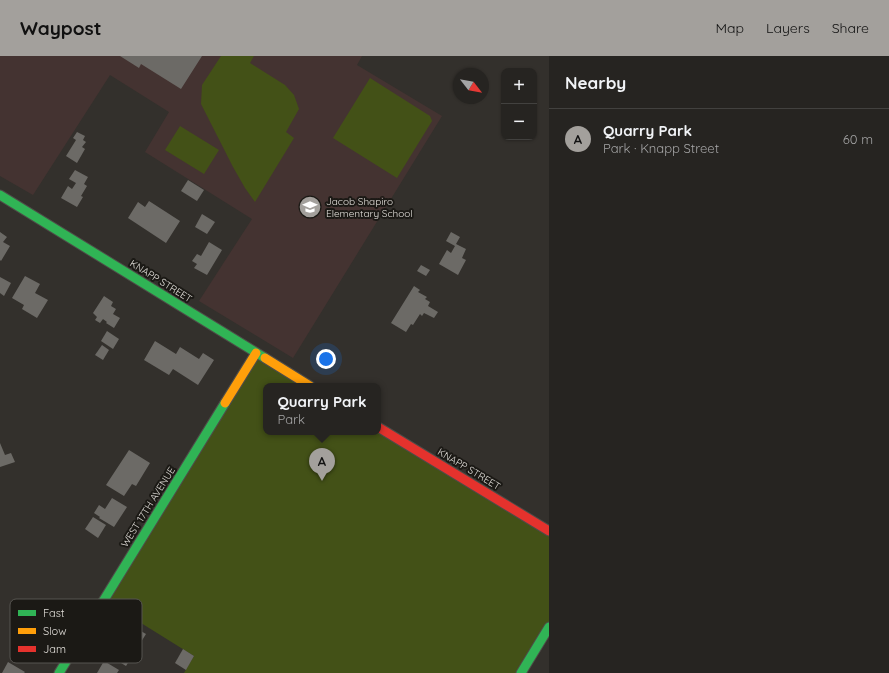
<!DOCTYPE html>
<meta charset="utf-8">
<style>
:root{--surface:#262421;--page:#2e2c2a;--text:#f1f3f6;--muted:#a4a4a5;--line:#42413f;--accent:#a3a09c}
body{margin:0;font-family:Quicksand,sans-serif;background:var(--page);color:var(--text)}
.controls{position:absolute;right:12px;top:12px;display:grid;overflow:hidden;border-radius:8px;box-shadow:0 1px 3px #0004}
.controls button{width:36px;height:36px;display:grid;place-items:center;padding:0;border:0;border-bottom:1px solid var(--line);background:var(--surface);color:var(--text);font:20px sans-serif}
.compass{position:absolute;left:453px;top:12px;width:36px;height:36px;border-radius:50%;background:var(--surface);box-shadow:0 1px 3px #0004;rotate:121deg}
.you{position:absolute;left:326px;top:303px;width:14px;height:14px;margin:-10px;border:3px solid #fff;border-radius:50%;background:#1a73e8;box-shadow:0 0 0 6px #1a73e833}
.badge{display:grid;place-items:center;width:26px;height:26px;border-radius:50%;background:var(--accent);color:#111;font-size:13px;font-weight:700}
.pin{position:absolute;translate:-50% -33px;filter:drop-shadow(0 1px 2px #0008)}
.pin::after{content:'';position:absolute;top:21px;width:14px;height:12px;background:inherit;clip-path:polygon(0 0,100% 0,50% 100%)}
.popup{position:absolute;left:263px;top:327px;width:118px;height:52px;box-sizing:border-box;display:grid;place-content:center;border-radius:8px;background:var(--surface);filter:drop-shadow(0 1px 3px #0005);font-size:13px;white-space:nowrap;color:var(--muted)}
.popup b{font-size:15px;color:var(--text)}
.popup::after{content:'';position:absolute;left:50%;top:100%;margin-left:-8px;border:8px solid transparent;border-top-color:var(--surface)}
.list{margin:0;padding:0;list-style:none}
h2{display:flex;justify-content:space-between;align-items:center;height:52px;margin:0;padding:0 16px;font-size:17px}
h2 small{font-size:13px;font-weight:400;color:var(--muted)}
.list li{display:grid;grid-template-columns:26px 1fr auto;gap:12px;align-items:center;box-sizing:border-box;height:60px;padding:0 16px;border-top:1px solid var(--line)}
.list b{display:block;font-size:15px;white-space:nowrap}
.list p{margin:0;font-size:13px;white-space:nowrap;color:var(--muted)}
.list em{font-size:13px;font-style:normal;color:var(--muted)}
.map{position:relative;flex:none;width:549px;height:617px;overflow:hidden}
header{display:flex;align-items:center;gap:24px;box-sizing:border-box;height:56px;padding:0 20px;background:var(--accent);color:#111}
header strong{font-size:19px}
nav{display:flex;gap:22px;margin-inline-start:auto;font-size:14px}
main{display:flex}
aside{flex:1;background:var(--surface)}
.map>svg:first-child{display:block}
</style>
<header>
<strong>Waypost</strong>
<nav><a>Map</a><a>Layers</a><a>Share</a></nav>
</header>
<main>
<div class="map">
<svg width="549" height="617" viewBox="0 0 549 617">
<rect width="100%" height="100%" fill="#33302c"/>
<polygon fill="#443331" points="0,0 362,0 357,9 442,60 293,302 199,245 252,163 145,96 169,56 110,19 33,139 0,120"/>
<g fill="#435117">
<polygon points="221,0 254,0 250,7 285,29 294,39 299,53 286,76 294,82 255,146 245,132 233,111 201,48 202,29"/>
<polygon points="370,22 430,60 432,65 397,122 333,82"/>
<polygon points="180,70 219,94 204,118 165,94"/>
<polygon points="256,297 310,330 266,330 266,376 378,376 549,475 549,570 520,617 184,617 194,600 104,544"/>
</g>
<g fill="#6c6a66">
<polygon points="120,0 202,0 181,33 141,8 139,12"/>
<polygon points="77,76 85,80 83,84 86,86 82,91 85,93 77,107 66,100 76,84 73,82"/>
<polygon points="75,114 88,121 84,128 87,130 81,140 83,141 77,151 61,142 68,130 72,133 76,127 69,123"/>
<polygon points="188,124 204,134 197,145 181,135"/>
<polygon points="149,145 180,165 166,187 128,162 138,146 145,151"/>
<polygon points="202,158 215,166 207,178 195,171"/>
<polygon points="0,176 7,181 3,186 10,190 1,205 0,204"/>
<polygon points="451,176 460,181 456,188 466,193 462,202 466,204 458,219 439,208 447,194 451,197 455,190 446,185"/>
<polygon points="209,186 222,194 207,219 194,212 197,208 192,205 197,198 201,200"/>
<polygon points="421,209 430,214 426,220 417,215"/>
<polygon points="25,220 40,228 35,237 48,244 37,262 22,253 24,249 12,242"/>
<polygon points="0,221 11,227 4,240 0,237"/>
<polygon points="414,230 420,234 418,236 427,241 425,243 430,246 428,250 438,256 434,262 424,257 422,260 420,258 413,269 411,268 406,276 391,267"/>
<polygon points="104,240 113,246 111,250 116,253 113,258 120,262 114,272 106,267 107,266 103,263 100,267 95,264 97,261 93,257"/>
<polygon points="107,275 119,283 113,293 101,285"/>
<polygon points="155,285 176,298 180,291 199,303 203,297 214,304 198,329 173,313 169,319 144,304"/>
<polygon points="102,289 109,294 103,304 95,299"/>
<polygon points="0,387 5,399 11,397 15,406 0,411"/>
<polygon points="129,394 150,407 136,430 132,428 124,440 106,429"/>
<polygon points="112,442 127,451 114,471 99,462 100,461 94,457 99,449 105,453"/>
<polygon points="93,461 106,469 98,482 85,473"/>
<polygon points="127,567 146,578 126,610 108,599"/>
<polygon points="183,593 194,600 186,614 175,607"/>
<polygon points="104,605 119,614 117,617 97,617"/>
<polygon points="8,606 25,616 24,617 2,617"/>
</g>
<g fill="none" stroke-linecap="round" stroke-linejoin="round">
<g stroke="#4e4c48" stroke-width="11">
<g id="fast">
<polyline points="0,139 265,302"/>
<polyline points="59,617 225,347"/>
<polyline points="521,617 549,571"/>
</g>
</g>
<g stroke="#4e4c48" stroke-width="11">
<g id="slow">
<polyline points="265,302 310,330"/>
<polyline points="225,347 256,297"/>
</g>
</g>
<g stroke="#4e4c48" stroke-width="11">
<polyline id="jam" points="378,371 549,475"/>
</g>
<use href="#fast" stroke="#30b455" stroke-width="9"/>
<use href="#slow" stroke="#ff9f0a" stroke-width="9"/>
<use href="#jam" stroke="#e5322d" stroke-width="9"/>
</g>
<defs>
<g id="school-disc" transform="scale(1.15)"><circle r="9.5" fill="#a3a09c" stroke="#1b1915"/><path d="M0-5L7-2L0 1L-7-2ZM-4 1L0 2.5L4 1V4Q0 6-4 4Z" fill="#fff"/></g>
</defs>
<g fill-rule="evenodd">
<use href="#school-disc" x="310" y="151"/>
</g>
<g text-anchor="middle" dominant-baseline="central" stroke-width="4" stroke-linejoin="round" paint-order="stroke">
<g font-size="10" fill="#e0ddd8" stroke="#1b1915" text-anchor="start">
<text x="326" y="145">Jacob Shapiro<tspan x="326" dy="12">Elementary School</tspan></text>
</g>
<g font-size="10" fill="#e0ddd8" stroke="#1b1915">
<text transform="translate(161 225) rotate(32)">KNAPP STREET</text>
<text transform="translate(469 413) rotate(31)">KNAPP STREET</text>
<text transform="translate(148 451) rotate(-58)">WEST 17TH AVENUE</text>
</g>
</g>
<rect x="10" y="543" width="132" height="64" rx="6" fill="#1b1915" stroke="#565450" stroke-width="1"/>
<rect x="18" y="554" width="18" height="6" fill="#30b455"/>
<rect x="18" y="572" width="18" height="6" fill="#ff9f0a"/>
<rect x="18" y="590" width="18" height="6" fill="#e5322d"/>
<g font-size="11" fill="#e0ddd8">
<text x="43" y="561">Fast</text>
<text x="43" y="579">Slow</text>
<text x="43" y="597">Jam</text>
</g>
</svg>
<div class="controls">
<button>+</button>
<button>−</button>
</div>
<svg class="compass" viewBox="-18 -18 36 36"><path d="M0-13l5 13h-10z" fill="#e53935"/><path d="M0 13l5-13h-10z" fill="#a4a4a5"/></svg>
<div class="you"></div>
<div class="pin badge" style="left:322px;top:425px">A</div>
<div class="popup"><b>Quarry Park</b>Park</div>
</div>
<aside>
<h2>Nearby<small></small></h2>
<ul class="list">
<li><span class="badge">A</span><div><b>Quarry Park</b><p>Park · Knapp Street</p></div><em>60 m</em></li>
</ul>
</aside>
</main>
